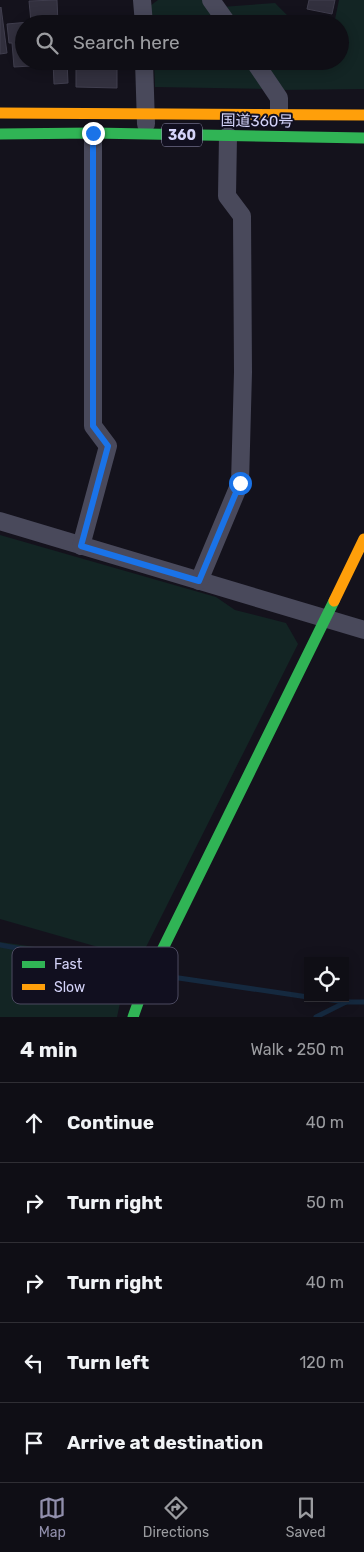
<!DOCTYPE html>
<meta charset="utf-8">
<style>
:root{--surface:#0f0e15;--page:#1d1c22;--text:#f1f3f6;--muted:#9b9ca0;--line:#2f2e34;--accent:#918fac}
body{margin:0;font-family:Rubik,"Noto Sans JP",sans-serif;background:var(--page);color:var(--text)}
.controls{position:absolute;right:15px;bottom:15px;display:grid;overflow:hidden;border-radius:0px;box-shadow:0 2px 12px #0003}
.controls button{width:45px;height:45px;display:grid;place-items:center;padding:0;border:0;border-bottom:1px solid var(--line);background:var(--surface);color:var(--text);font:25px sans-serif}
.stop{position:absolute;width:15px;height:15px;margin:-11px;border:4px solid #1a73e8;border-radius:50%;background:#fff}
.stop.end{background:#1a73e8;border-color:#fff;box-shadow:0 1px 5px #0008}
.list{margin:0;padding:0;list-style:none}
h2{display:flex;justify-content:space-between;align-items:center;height:65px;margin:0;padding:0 20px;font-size:21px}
h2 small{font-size:16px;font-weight:400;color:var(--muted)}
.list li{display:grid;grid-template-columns:32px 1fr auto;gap:15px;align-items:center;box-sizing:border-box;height:80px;padding:0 20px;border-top:1px solid var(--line)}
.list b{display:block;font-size:19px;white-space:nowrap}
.list em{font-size:16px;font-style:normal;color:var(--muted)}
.icon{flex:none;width:28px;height:28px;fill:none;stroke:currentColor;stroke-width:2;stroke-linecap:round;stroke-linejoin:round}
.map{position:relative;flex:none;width:364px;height:1017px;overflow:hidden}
.search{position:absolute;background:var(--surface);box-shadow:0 2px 12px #0003;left:15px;right:15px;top:15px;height:55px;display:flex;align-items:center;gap:12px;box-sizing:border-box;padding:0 18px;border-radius:28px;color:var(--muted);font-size:19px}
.sheet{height:465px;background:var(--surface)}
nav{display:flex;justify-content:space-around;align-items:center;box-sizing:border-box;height:70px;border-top:1px solid var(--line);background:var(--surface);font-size:14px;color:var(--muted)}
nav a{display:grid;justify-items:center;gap:2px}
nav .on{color:var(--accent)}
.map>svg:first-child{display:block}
</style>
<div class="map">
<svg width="364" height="1017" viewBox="0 0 364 1017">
<rect width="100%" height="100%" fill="#14121c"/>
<g fill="#132524">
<polygon points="158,0 205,0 221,24 151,24 150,6"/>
<polygon points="339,0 364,0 364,89 278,90 259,61 340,61 340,24 233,24 221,7 275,3 287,15 334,24"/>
<polygon points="154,61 247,61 265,89 155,87"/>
<polygon points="0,535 216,597 235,610 286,623 298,644 140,959 0,919"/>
<polygon points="0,942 141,962 120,1003 117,1017 0,1017"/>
</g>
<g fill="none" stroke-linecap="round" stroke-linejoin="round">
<g stroke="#15293f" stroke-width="5">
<polyline points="0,945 130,969"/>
<polyline points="172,977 308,997"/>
<polyline points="318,998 346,1002 364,1002"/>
<polyline points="316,1017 346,1002"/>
</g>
</g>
<g fill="#32303e" stroke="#403e4e">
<polygon points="57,0 58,24 31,22 29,1"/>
<polygon points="309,0 335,0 332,14 307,9"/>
<polygon points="1,7 7,53 0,54 0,8"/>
<polygon points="29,22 29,24 24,24 24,61 31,61 31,66 14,67 12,43 9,43 7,24"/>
<polygon points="53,61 67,61 68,83 54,84"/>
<polygon points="76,61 117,62 117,88 76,87"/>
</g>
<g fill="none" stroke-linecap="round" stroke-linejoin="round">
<g stroke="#49495b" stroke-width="18">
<polyline points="142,0 144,24"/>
<polyline points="211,0 228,24"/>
<polyline points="144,61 146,124"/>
<polyline points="254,61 279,98 279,116"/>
<polyline points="0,521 364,630"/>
<polyline points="81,546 108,446 93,426 93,133"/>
<polyline points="199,581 240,483 243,372 242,216 227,196 228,136"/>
</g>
<g stroke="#30b455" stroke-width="11">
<polyline points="0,134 93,133 364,138"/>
<polyline points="133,1017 143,989 334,601"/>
</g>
<g stroke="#ff9f0a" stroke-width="11">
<polyline points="0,113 364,115"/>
<polyline points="334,601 364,539"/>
</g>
</g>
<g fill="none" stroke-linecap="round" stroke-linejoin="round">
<polyline stroke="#1a73e8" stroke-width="6" points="93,133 93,426 108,446 81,546 199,581 240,483"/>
</g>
<g text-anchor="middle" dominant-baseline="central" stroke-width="4" stroke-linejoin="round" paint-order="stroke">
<rect fill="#110f1f" stroke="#9a98b8" stroke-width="1" x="162" y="123.5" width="40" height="23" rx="4"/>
<g font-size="14" font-weight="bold" fill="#d4d3f9">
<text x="182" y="135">360</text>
</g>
<g font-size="15" fill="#d4d3f9" stroke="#110f1f">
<text transform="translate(257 121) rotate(1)">国道360号</text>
</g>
</g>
<rect x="12" y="947" width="166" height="57" rx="8" fill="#110f1f" stroke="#4c4a60" stroke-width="1"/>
<rect x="22" y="961" width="23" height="7" fill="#30b455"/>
<rect x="22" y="984" width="23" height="6" fill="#ff9f0a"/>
<g font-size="14" fill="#d4d3f9">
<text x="54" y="969">Fast</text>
<text x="54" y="992">Slow</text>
</g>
</svg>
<div class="controls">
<button><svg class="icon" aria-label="locate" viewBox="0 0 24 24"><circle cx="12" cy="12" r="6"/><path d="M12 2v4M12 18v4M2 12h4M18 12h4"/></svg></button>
</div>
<div class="stop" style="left:240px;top:483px"></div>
<div class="stop end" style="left:93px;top:133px"></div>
<div class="search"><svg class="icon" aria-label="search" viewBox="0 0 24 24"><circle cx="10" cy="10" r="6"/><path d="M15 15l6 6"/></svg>Search here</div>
</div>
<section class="sheet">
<h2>4 min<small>Walk · 250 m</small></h2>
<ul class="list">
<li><svg class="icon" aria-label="ahead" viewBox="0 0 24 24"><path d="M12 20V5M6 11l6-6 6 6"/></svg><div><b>Continue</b></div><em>40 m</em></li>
<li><svg class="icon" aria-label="right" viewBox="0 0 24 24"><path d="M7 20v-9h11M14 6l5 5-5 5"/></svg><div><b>Turn right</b></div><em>50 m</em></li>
<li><svg class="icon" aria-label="right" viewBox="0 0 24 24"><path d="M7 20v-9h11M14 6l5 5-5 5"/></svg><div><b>Turn right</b></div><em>40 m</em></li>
<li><svg class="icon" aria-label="left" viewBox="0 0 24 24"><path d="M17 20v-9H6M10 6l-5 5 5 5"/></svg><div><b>Turn left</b></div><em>120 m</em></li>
<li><svg class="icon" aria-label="arrive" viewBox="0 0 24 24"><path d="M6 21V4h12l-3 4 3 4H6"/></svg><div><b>Arrive at destination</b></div></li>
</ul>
</section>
<nav>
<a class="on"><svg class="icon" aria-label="map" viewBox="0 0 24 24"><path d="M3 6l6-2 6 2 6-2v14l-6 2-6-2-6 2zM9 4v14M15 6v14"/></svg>Map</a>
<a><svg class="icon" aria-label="directions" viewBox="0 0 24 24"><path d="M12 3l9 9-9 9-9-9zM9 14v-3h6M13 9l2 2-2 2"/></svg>Directions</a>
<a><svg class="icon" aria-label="saved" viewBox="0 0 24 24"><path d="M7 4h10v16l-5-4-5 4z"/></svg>Saved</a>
</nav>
